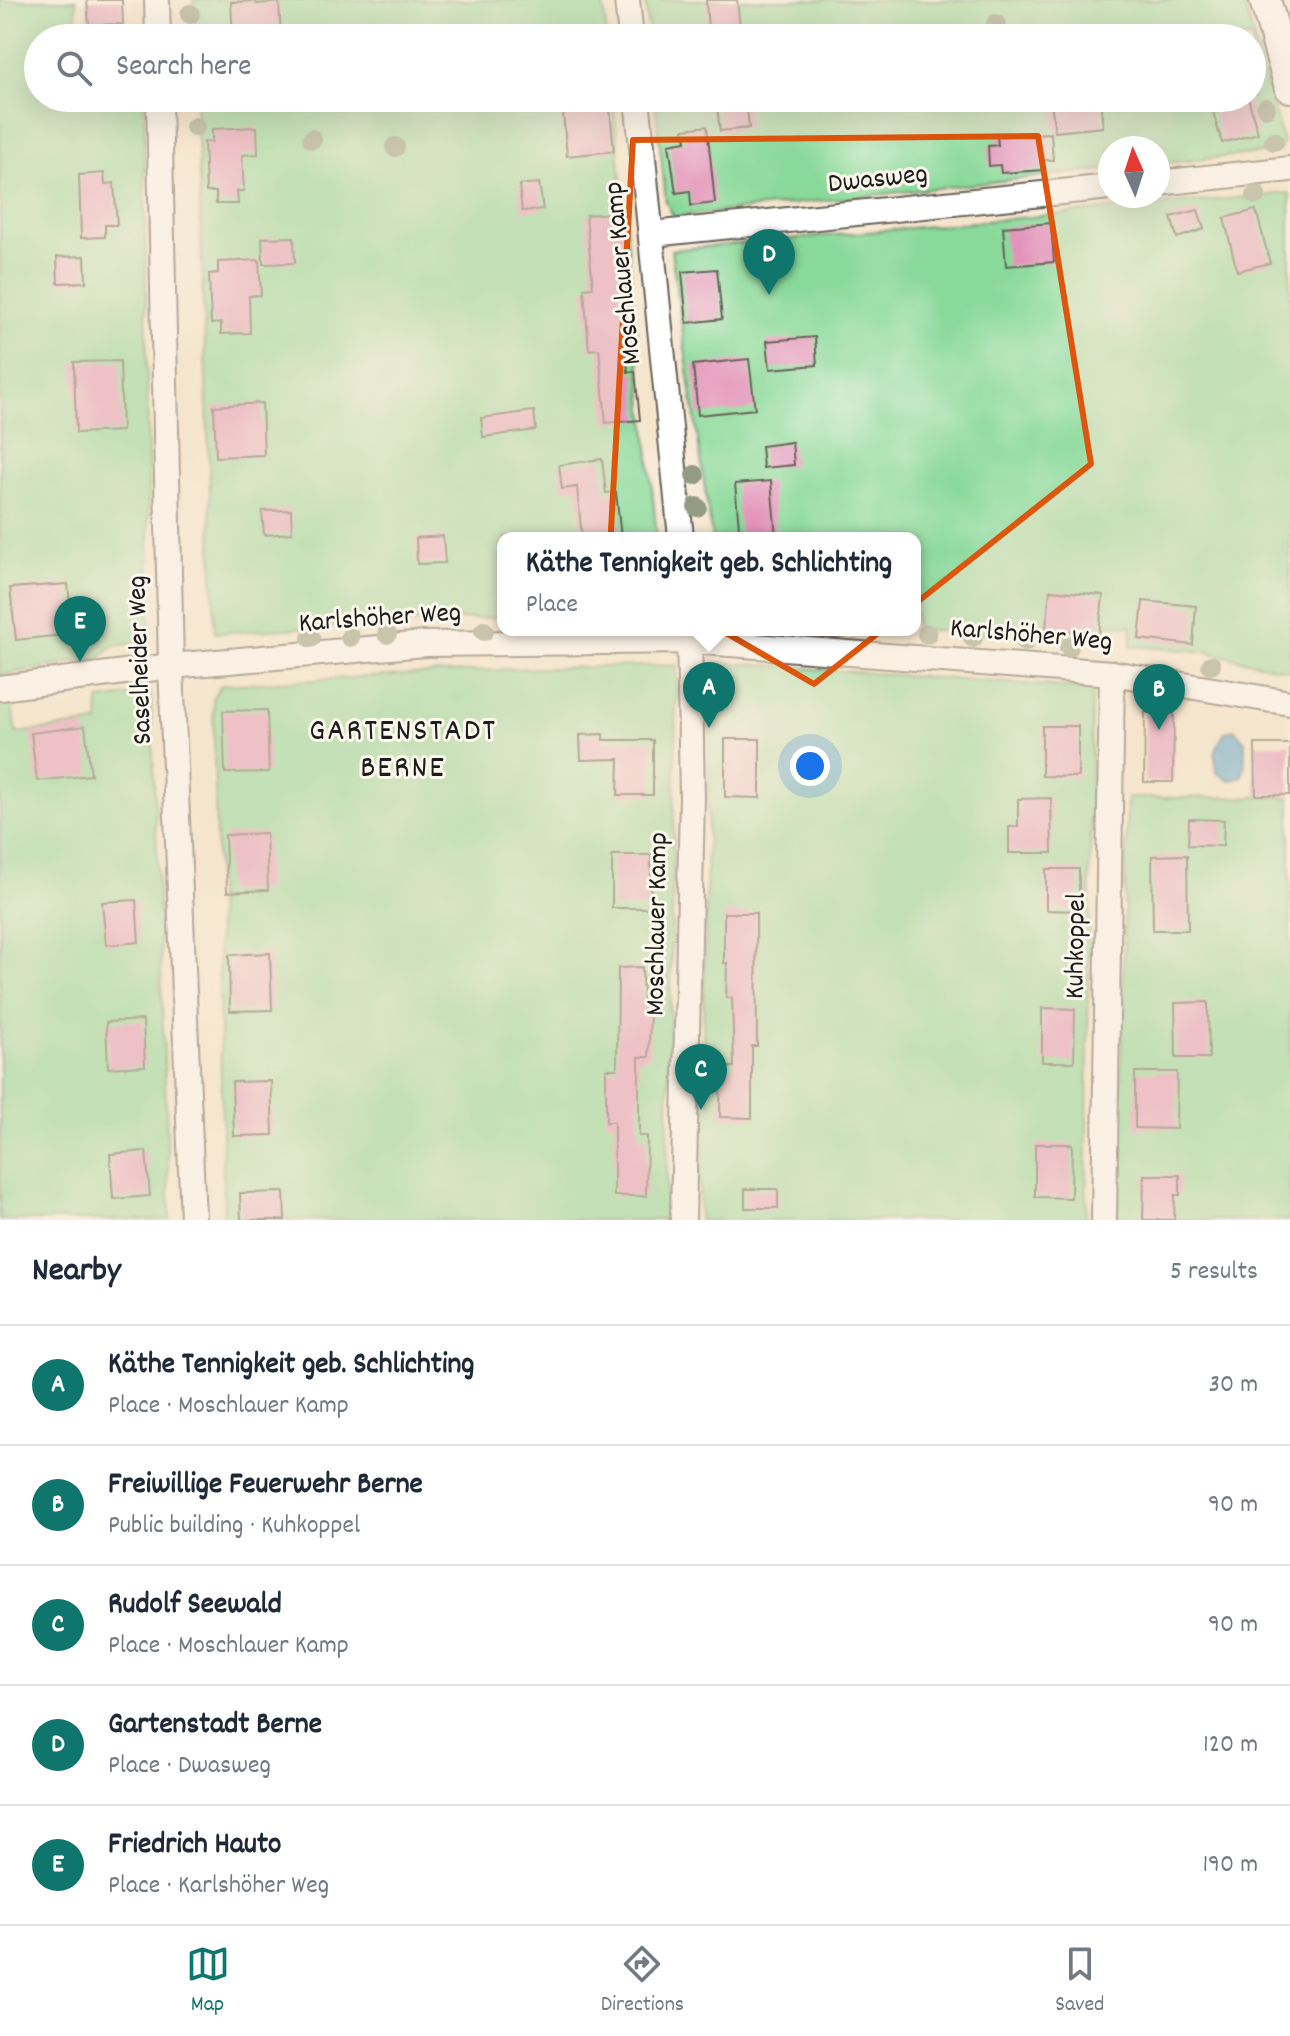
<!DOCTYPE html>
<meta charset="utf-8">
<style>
:root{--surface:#fff;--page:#f2f2f3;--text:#1f2937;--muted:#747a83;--line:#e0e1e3;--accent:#0f766e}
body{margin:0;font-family:Dekko,sans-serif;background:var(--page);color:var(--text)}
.compass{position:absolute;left:1098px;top:136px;width:72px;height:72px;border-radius:50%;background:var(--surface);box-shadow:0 8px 32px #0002;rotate:357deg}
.you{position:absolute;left:810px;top:766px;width:28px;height:28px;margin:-20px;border:6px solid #fff;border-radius:50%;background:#1a73e8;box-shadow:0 0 0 12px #1a73e833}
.badge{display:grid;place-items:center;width:52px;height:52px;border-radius:50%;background:var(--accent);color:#fff;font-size:26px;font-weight:700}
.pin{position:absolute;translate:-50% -66px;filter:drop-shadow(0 2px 4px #0008)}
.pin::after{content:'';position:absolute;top:42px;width:28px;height:24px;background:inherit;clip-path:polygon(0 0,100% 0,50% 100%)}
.popup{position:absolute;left:497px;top:532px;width:424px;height:104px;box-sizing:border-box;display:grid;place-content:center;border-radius:16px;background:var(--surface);filter:drop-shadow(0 2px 6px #0005);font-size:26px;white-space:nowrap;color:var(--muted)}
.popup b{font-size:30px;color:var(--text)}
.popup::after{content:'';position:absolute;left:50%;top:100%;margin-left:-16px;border:16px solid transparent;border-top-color:var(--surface)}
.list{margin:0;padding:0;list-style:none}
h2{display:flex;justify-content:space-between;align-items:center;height:104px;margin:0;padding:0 32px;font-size:34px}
h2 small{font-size:26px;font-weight:400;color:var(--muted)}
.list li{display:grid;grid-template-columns:52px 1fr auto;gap:24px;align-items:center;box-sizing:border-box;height:120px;padding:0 32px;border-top:2px solid var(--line)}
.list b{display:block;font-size:30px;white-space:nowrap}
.list p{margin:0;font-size:26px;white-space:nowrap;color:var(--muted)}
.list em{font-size:26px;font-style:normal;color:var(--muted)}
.icon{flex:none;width:44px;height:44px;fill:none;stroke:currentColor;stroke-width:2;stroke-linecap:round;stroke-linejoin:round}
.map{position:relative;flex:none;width:1290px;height:1220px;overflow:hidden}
.search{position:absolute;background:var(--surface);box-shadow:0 8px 32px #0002;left:24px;right:24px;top:24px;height:88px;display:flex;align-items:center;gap:20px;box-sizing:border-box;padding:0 28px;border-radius:44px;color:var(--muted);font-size:30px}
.sheet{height:704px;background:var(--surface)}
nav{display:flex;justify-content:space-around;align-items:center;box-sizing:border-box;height:112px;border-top:2px solid var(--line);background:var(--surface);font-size:22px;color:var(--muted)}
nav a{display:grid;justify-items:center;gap:4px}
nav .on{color:var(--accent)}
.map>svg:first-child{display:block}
</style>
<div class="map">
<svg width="1290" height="1220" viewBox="0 0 1290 1220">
<rect width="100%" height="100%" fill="#fbf7ec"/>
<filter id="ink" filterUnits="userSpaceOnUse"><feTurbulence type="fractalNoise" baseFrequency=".0125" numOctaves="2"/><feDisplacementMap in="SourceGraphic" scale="16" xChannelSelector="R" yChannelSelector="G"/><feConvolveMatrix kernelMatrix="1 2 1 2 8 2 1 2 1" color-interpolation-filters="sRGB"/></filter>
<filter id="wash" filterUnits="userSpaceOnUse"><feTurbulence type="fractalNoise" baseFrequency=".006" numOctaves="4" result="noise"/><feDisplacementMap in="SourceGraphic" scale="32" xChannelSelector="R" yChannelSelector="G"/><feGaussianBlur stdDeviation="1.8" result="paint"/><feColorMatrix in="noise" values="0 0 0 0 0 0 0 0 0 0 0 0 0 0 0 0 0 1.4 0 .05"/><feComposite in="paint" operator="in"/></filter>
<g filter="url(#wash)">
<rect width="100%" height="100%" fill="#f6e5cd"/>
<g fill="#88d99a" stroke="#527a5b" stroke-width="2">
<polygon points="0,0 76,0 77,28 143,25 143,38 38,38 38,98 144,98 150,641 113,646 100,658 0,675"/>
<polygon points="193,0 603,0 607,38 194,38"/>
<polygon points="645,0 1243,0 1283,142 1279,151 1158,164 1158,148 1110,148 1110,169 674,217 666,202 655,98 1252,98 1252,38 649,38"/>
<polygon points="196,98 613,98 657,538 503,538 503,617 215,633"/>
<polygon points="1290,193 1290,671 1207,652 1131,646 1132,626 1107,624 1100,640 915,629 915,538 712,538 671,250"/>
<polygon points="721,662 1092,689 1086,1220 699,1220 711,667"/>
<polygon points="677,665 666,1220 224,1220 213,698 221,685 515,669"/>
<polygon points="151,693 170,1220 0,1220 0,700 11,699 16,733 98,723 99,700"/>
<polygon points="1290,797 1290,1220 1118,1220 1127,798"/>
</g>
<polygon fill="#56a4cf" stroke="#396076" stroke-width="2" points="1234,729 1245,742 1245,765 1242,777 1229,781 1217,773 1214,752 1225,732"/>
<g id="blocks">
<g fill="#e394bb">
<polygon points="87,0 122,0 123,24 89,25"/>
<polygon points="706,0 737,0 740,27 708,30"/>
<polygon points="256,1 257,4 279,2 281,38 233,38 231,2"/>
<polygon points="716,98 746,98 749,128 720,131"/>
<polygon points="1086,98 1100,98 1103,127 1055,132 1051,102"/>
<polygon points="1209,98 1248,98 1258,133 1222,143"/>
<polygon points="609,99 614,151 567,156 562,103"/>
<polygon points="707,126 715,203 691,206 690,191 676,193 669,144 686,141 684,129"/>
<polygon points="257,127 258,154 242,155 244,191 237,191 238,204 216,204 216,192 206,192 204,142 212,142 212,129"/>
<polygon points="1051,133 1053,160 1044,160 1044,170 1001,173 1000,165 989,166 988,146 998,145 997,136"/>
<polygon points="104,173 105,184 114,183 117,225 105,225 105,237 81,238 79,175"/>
<polygon points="539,183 543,209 522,211 519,185"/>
<polygon points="1198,210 1204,229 1177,238 1171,217"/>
<polygon points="1256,210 1270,263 1237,271 1224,218"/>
<polygon points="622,212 627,268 618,269 628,372 635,372 640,420 606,423 599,349 589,350 584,288 593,287 586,215"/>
<polygon points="1051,223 1054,262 1006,266 1003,227"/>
<polygon points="294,237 295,263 263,264 262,238"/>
<polygon points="85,256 86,282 58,283 57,257"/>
<polygon points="259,260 261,295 249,296 250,333 221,334 221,323 211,324 209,274 218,273 218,262"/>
<polygon points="717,269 722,319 687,323 682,272"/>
<polygon points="815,337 817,365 770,369 767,341"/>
<polygon points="749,359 755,409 698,415 693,365"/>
<polygon points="120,361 122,431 76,433 74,362"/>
<polygon points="262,403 264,455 216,457 214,406"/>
<polygon points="534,411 536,430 483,437 481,418"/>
<polygon points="792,442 794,465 763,468 761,446"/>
<polygon points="602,459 606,493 616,492 621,538 582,538 577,487 562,489 559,465"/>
<polygon points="771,481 776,538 740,538 735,484"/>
<polygon points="291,510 292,533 264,535 262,511"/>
<polygon points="443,536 445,563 417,564 416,538"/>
<polygon points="68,584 73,634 16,640 10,588"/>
<polygon points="1050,590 1103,595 1099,634 1046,628"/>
<polygon points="1143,601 1196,606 1193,645 1139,639"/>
<polygon points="267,710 269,772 225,773 223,711"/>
<polygon points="1145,712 1174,713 1173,782 1144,782"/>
<polygon points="85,726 91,775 37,781 31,733"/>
<polygon points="1042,726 1078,726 1078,777 1042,776"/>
<polygon points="603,734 603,740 653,740 653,795 618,795 619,759 581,760 580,735"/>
<polygon points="725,739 760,739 760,798 725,797"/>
<polygon points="1255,744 1290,744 1290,795 1256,795"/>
<polygon points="1051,798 1052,853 1009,853 1009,827 1018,827 1018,799"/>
<polygon points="1189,819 1224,820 1223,846 1188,845"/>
<polygon points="266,833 268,890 227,892 225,835"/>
<rect x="612" y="855" width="39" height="53"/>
<polygon points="1187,855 1188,930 1153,930 1152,856"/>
<polygon points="1046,869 1079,869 1079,911 1046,910"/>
<polygon points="136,900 139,942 106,945 102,902"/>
<polygon points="724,913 756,913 757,1046 752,1046 752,1118 720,1117 721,1067 734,1067 732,998 726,998 727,963 724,963"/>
<polygon points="270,953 272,1010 230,1011 229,955"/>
<polygon points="642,967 643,1003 650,1003 649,1057 639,1057 639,1136 647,1136 646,1196 614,1196 614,1122 606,1122 606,1069 617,1069 618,968"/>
<polygon points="1208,1002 1209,1058 1176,1058 1175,1003"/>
<polygon points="1042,1008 1075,1009 1074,1062 1042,1062"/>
<polygon points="143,1020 145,1066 108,1068 106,1022"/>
<polygon points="1135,1072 1177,1072 1176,1129 1135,1128"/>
<polygon points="271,1081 273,1135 234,1136 232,1082"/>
<polygon points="1035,1144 1072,1144 1071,1198 1035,1197"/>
<polygon points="146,1151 150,1196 113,1199 110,1154"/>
<polygon points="1144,1175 1180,1175 1180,1195 1175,1195 1174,1220 1143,1220"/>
<rect x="745" y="1189" width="33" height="19"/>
<polygon points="284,1192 285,1220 241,1220 240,1193"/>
</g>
</g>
</g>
<g filter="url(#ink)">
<use href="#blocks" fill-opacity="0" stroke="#68625a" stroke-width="2"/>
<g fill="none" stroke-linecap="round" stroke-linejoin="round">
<g stroke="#68625a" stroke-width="28">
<g id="minor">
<polyline points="157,0 158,38"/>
<polyline points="627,0 631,38"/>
<polyline points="159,98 171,666 193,1220"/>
<polyline points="637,98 681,538"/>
<polyline points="1158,183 1290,169"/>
<polyline points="652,234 1110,187"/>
<polyline points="0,688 171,666 425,644 690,641 1112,673 1290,703"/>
<polyline points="683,1220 692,798 689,630"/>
<polyline points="1104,1220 1112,673"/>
</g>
</g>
<g stroke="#68625a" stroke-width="34">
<polyline id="tertiary" points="1265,0 1290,87"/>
</g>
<use href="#minor" stroke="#fff" stroke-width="24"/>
<use href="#tertiary" stroke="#fff" stroke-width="30"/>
</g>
<g fill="#939b84">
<circle cx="190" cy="14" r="10"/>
<circle cx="996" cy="24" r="10"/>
<circle cx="1266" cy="108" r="10"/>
<circle cx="195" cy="127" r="10"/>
<circle cx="312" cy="139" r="10"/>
<circle cx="1274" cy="141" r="10"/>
<circle cx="395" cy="147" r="10"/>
<circle cx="1256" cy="195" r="10"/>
<circle cx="695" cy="475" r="10"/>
<circle cx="697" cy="507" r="10"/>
<circle cx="484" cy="631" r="10"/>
<circle cx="387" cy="634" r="10"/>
<circle cx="927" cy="634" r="10"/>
<circle cx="350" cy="637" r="10"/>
<circle cx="311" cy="638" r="10"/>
<circle cx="973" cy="638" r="10"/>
<circle cx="1025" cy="642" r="10"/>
<circle cx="1069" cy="647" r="10"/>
<circle cx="1211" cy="665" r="10"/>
</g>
</g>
<path d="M0 0H1290V1220H0ZM1038,136L1091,464L814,684L609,565L633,140Z" fill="#f6e5cd" fill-opacity=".55" fill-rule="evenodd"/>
<path fill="none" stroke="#de560d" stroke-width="6" stroke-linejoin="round" d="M1038,136L1091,464L814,684L609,565L633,140Z"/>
<g text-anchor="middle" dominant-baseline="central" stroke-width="6" stroke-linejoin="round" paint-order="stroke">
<g font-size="28" fill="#1c1c1c" stroke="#fbf7ec">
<text transform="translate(878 181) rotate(-6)">Dwasweg</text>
<text transform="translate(625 273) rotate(-96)">Moschlauer Kamp</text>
<text transform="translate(380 620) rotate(-4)">Karlshöher Weg</text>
<text transform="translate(1031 637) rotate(5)">Karlshöher Weg</text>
<text transform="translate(142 660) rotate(-92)">Saselheider Weg</text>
<text transform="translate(659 924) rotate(-89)">Moschlauer Kamp</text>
<text transform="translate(1078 946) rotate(-89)">Kuhkoppel</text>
</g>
<g font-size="32" letter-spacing="2" fill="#1c1c1c" stroke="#fbf7ec">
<text x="403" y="733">GARTENSTADT<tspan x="403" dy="37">BERNE</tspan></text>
</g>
</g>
</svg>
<svg class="compass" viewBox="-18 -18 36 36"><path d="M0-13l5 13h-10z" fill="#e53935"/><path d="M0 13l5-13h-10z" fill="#747a83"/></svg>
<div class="you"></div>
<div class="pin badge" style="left:709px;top:728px">A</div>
<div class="popup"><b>Käthe Tennigkeit geb. Schlichting</b>Place</div>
<div class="pin badge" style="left:1159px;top:730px">B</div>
<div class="pin badge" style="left:701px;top:1110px">C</div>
<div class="pin badge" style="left:769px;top:295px">D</div>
<div class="pin badge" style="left:80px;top:662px">E</div>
<div class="search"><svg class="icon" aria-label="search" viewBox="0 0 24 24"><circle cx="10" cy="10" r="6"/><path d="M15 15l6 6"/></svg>Search here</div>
</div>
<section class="sheet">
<h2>Nearby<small>5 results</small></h2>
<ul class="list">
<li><span class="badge">A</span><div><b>Käthe Tennigkeit geb. Schlichting</b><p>Place · Moschlauer Kamp</p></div><em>30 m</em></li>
<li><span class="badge">B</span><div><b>Freiwillige Feuerwehr Berne</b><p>Public building · Kuhkoppel</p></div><em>90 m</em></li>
<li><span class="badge">C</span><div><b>Rudolf Seewald</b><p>Place · Moschlauer Kamp</p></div><em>90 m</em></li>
<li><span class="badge">D</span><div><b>Gartenstadt Berne</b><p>Place · Dwasweg</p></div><em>120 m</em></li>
<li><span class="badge">E</span><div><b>Friedrich Hauto</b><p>Place · Karlshöher Weg</p></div><em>190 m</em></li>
</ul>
</section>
<nav>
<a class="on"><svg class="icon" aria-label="map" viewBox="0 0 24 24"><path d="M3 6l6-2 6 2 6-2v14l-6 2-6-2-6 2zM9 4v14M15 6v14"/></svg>Map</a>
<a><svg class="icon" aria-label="directions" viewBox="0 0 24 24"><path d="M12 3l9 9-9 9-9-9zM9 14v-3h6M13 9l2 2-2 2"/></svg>Directions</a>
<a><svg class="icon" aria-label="saved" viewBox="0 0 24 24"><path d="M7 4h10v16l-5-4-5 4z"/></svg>Saved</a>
</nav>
